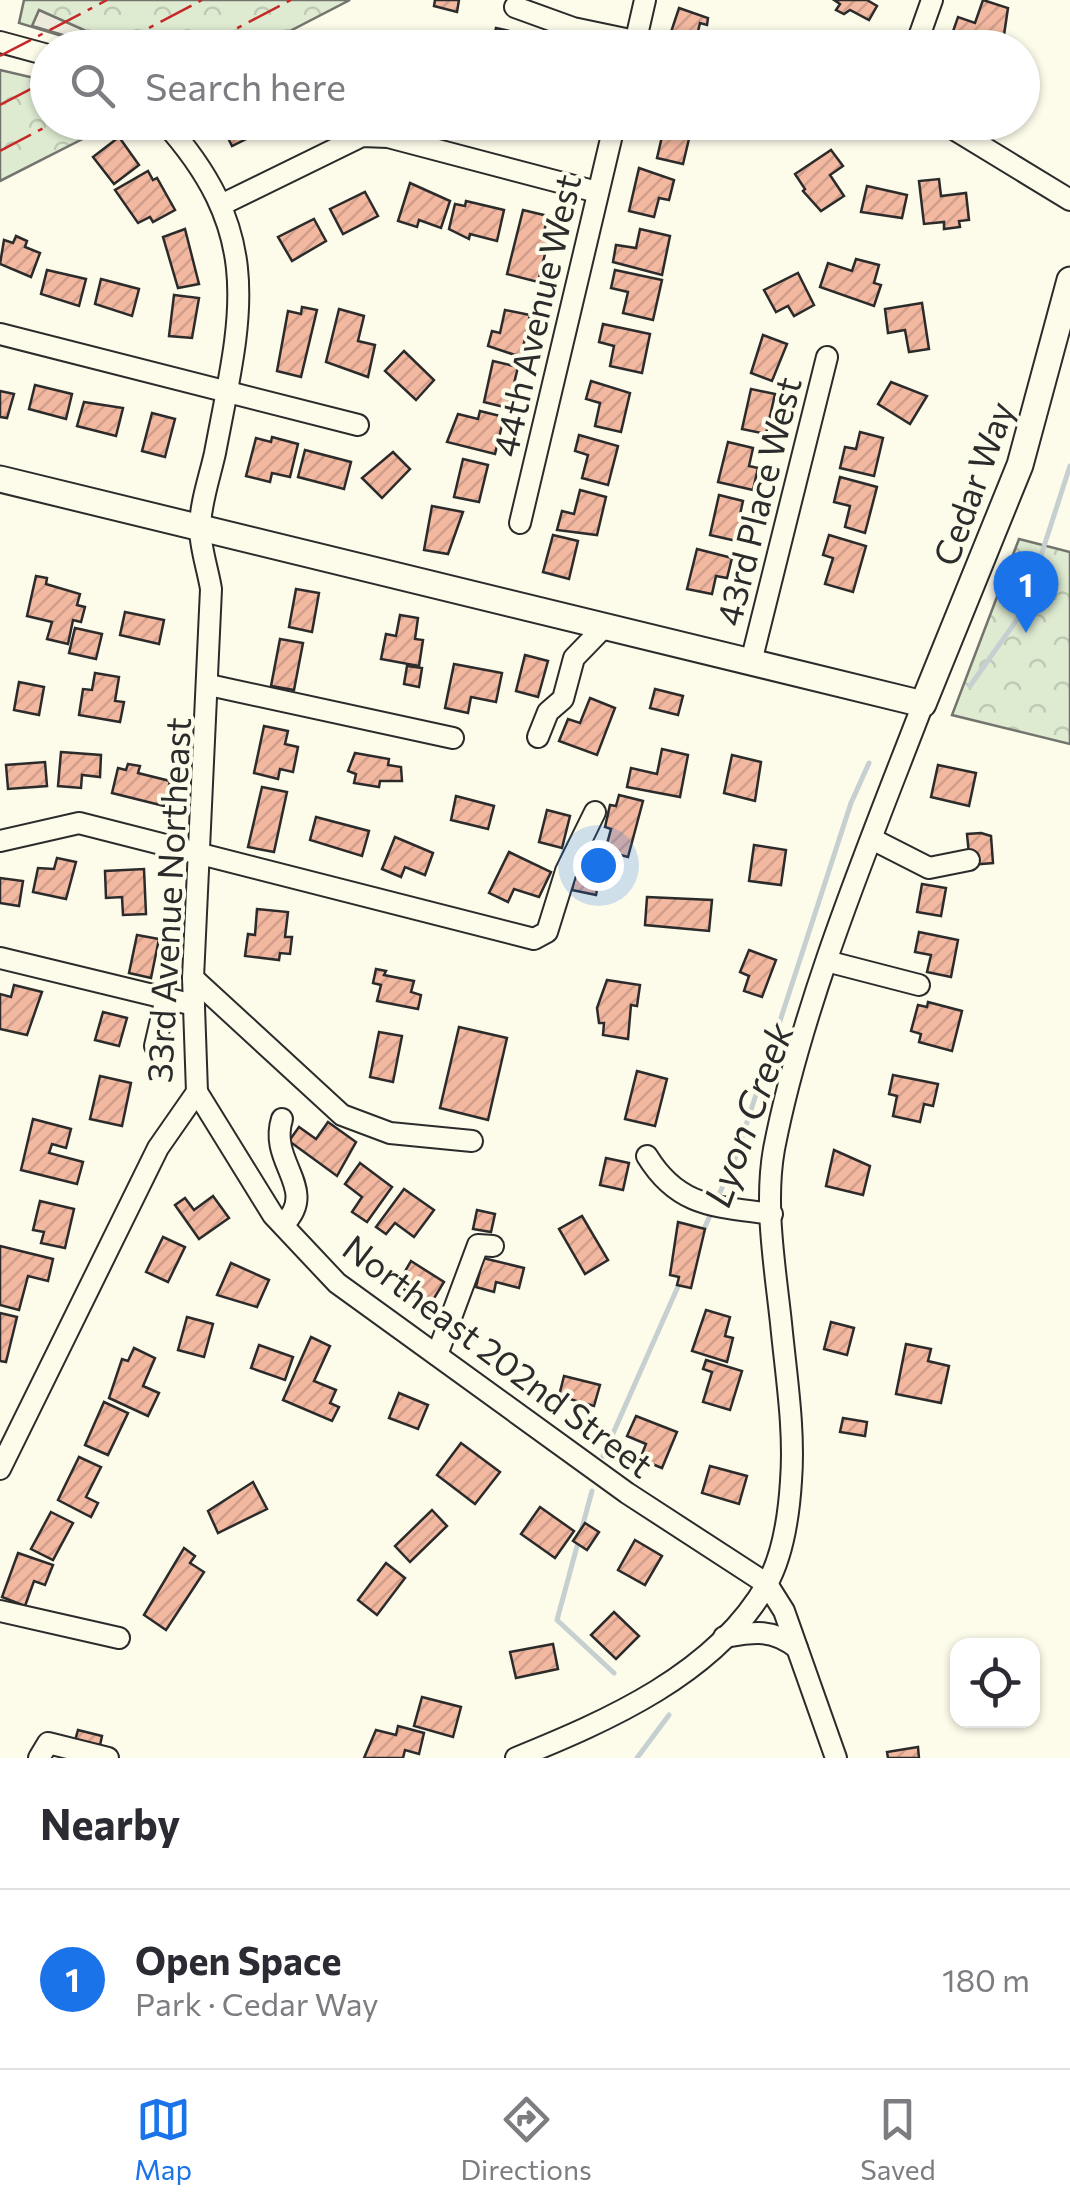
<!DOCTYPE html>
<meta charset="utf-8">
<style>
:root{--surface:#fff;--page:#f7f7f7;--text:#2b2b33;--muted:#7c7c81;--line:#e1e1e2;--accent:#1a73e8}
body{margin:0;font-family:Commissioner,sans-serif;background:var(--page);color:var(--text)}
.controls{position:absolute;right:30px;bottom:30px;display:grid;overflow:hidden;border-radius:20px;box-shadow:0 2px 8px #0004}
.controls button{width:90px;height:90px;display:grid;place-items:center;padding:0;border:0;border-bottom:2px solid var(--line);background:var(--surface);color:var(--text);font:50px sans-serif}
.you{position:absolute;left:598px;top:865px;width:35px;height:35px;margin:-25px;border:8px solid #fff;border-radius:50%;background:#1a73e8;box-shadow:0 0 0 15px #1a73e833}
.badge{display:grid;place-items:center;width:65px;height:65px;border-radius:50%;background:var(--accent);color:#fff;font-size:32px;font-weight:700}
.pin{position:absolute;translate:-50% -82px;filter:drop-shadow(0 2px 5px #0008)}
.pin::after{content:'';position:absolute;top:52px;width:35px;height:30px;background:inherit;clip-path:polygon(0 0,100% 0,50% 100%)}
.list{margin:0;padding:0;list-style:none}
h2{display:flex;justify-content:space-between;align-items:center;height:130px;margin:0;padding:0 40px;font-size:42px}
h2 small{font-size:32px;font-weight:400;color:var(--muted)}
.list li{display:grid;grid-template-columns:65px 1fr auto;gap:30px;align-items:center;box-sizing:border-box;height:180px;padding:0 40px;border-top:2px solid var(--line)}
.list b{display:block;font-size:38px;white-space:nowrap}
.list p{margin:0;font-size:32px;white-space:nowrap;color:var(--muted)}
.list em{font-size:32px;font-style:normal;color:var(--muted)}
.icon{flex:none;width:55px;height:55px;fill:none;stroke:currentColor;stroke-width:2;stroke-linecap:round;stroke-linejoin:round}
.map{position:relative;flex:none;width:1070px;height:1758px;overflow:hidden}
.search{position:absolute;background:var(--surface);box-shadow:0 2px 8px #0004;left:30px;right:30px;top:30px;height:110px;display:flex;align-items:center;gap:25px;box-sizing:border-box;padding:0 35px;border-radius:55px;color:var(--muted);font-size:38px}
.sheet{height:310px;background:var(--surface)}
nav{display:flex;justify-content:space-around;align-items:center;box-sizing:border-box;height:140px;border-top:2px solid var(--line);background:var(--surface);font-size:28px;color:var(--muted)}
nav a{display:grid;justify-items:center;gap:5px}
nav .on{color:var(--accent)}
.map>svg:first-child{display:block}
</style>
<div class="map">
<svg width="1070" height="1758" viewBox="0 0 1070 1758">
<defs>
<pattern id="park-crowns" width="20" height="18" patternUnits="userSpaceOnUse" patternTransform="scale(2.5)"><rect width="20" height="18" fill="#deebd1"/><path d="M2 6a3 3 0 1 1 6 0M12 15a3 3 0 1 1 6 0" fill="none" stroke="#bfcab4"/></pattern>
<pattern id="building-hatch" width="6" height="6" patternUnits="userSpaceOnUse" patternTransform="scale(2.5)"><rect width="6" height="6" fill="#f2b8a0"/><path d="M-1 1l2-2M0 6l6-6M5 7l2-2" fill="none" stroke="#d09e8a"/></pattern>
</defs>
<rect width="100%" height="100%" fill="#fdfbea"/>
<g fill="url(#park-crowns)" stroke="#74746e" stroke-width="2.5">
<polygon points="24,0 350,0 259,47 98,47 19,23"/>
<polygon points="0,70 47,81 48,122 114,123 0,181"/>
<polygon points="1019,539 1070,552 1070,744 952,715"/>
</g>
<polygon fill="#eceadb" stroke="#74746e" stroke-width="2.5" points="39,10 84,30 80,40 32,26"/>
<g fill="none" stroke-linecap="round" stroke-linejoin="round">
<g stroke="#c7d0d0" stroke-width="5">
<polyline points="970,686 1023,611 1070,466"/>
<polyline points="717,1199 735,1159 851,803 869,763"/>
<polyline points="703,1231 713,1209"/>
<polyline points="603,1456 680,1282"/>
<polyline points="592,1491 557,1620 614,1673"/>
<polyline points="637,1758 669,1715"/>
</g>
</g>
<g fill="url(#building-hatch)" stroke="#2b2b2b" stroke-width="2.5">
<polygon points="435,0 459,0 457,12 434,6"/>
<polygon points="834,0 867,0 877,6 869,20 850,10 844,14 836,10 840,4"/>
<polygon points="983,0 1008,8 1004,35 1000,34 995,48 951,37 958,17 975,23"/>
<polygon points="679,8 708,18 707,25 700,23 694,48 666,47"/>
<polygon points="496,28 514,32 510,48 491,48"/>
<polygon points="220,122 250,122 254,135 232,146"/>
<polygon points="649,122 692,126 683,164 657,158 663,132 648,129"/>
<polygon points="793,122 821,122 817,135 791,128"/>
<polygon points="119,137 139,165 114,184 93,157"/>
<polygon points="831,150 843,166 830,175 844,196 821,211 803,191 805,189 795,174"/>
<polygon points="639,168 674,180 669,200 659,198 654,217 629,211"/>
<polygon points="148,171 153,180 157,178 175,210 153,222 150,217 138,223 115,190"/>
<polygon points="939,179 941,196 966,193 969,220 959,221 960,227 944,229 944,222 924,224 919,181"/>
<polygon points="410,183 450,201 441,228 419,220 417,227 398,221"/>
<polygon points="867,186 907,195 902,218 861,212"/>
<polygon points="365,192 378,216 343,234 330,209"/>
<polygon points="466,201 504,210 497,241 470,234 469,239 449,229 455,204 465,206"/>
<polygon points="523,210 548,216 543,236 549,238 538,282 507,274"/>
<polygon points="314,219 326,241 292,261 278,237"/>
<polygon points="185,229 199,284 178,288 163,237"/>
<polygon points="640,229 670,236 662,275 613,262 616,245 636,248"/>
<polygon points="16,236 27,241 25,247 40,253 31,277 0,264 4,240 13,243"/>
<polygon points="856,259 879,265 874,283 881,285 874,306 820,287 828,263 852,271"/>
<polygon points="47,270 86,279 79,306 41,294"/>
<polygon points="615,270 662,280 653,320 623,313 628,292 611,288"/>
<polygon points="798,273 814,305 794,316 788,306 776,312 764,290"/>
<polygon points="101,279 139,289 132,316 95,304"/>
<polygon points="174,295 199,298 192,338 169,336"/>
<polygon points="922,303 929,349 909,352 905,330 888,333 885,309"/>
<polygon points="302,307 317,310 301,377 277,371 288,311 301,314"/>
<polygon points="339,309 364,316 358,341 375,345 368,377 326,362"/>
<polygon points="505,310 530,315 521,357 488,346 492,331 500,333"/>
<polygon points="603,324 650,334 642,373 610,366 614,346 599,342"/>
<polygon points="763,335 787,344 772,381 751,373"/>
<polygon points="404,351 434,380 416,400 385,371"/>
<polygon points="493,361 518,367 508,408 484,402"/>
<polygon points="591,381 630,393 621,432 595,426 600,403 586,399"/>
<polygon points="891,382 927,396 910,424 878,404"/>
<polygon points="35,385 72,394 66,419 29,409"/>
<polygon points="751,389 775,394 766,434 742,429"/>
<polygon points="0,391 14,394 7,418 0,417"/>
<polygon points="84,402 123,408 116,436 77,426"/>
<polygon points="480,411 504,417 495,454 447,442 458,414 478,419"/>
<polygon points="152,413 175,419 165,457 142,451"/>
<polygon points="860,432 883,438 874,476 840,468 845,447 856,449"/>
<polygon points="579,435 618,446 608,485 582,478 588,455 575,451"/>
<polygon points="272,437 298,444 290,477 272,473 270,482 246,476 256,438 271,442"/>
<polygon points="728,442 753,448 749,466 758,468 753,490 718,482"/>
<polygon points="305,450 351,462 344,489 298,477"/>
<polygon points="393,452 410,469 382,498 362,478"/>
<polygon points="463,459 488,465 479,502 454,497"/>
<polygon points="840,477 877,487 865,533 845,527 850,506 834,502"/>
<polygon points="580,490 606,497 597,535 557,530 562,511 574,514"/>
<polygon points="719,495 743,501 739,519 746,521 741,542 710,535"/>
<polygon points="432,506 463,512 448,554 424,550"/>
<polygon points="553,535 578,541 569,579 543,572"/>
<polygon points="829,535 866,546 853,592 825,584 833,558 823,555"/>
<polygon points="697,549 732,558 727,578 716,576 712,594 687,589"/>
<polygon points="36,576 47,578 46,584 80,594 77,605 85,607 81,622 73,620 68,644 47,639 52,622 27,616"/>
<polygon points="296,589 319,593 312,632 289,627"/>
<polygon points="125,612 164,620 159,644 120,635"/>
<polygon points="400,615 418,618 415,639 423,640 419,666 381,659 386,634 396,636"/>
<polygon points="75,628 102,634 96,659 69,653"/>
<polygon points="280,639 303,643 294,690 271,686"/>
<polygon points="525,655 548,661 538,697 516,691"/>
<polygon points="454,664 502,673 496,702 471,697 468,713 445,708"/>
<polygon points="407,666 422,668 419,687 404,684"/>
<polygon points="95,673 119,677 115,701 124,702 120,722 79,715 83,689 92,690"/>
<polygon points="19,682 44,687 39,715 14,710"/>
<polygon points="655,689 683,696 678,715 650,708"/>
<polygon points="590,698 615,708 597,755 559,741 568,719 580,723"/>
<polygon points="264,726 288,731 285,744 298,747 293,772 280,769 278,779 254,773"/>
<polygon points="662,749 688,755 680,797 627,787 631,768 657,774"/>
<polygon points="61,752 101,755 100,777 82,775 81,788 58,786"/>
<polygon points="355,753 389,759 388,765 401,767 402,781 380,781 379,787 354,783 356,774 348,771"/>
<polygon points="732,755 761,762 755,801 724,793"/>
<polygon points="45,762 47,786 8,789 6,765"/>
<polygon points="128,764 140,766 138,773 170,781 164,806 112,793 118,768 126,770"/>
<polygon points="938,765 976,773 969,806 931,797"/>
<polygon points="262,787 287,792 274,852 248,847"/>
<polygon points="619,795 643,801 628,857 605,851 611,829 605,827 610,805 616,806"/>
<polygon points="456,796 494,806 488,829 451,820"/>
<polygon points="547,810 570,816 562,848 539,842"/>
<polygon points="316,817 369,831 362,856 310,840"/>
<polygon points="981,833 991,836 993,863 970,865 967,834"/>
<polygon points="395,837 433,853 425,875 405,867 401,877 382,869"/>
<polygon points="754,845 786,850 781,885 749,881"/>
<polygon points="509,852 551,872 539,897 514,889 508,902 489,893"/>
<polygon points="57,858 76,862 66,899 33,892 38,868 54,869"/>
<polygon points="578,863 601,868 596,895 572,890"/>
<polygon points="144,869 146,914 123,915 122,897 106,898 105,871"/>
<polygon points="0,878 23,881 19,906 0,903"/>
<polygon points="922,884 946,888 941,916 917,912"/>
<polygon points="647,897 712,900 709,931 645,925"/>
<polygon points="257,909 288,912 285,937 292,937 290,954 280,953 279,960 245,956 248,934 255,935"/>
<polygon points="919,932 958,940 951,977 927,972 931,955 915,952"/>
<polygon points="137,935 159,939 151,978 129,973"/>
<polygon points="749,950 776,960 762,997 744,991 749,976 740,972"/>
<polygon points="376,969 386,971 384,975 414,981 411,992 421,995 418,1009 377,1001 381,985 373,983"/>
<polygon points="607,980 640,985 637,1006 631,1005 628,1039 603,1035 604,1023 599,1023 597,1008"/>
<polygon points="14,985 42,992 27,1035 0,1029 0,994 11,997"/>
<polygon points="928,1002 962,1011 952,1051 919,1042 921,1034 911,1031 918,1005 927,1007"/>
<polygon points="103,1012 127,1018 119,1046 95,1040"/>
<polygon points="459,1027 507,1038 488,1120 440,1108"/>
<polygon points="379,1032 402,1036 393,1082 370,1077"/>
<polygon points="637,1071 667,1079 655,1126 625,1119"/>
<polygon points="893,1075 938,1084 933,1106 924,1104 920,1122 893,1116 897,1096 889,1094"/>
<polygon points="100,1076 131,1083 122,1126 90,1119"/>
<polygon points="33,1119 71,1129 66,1148 52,1144 49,1153 83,1162 77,1184 21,1170"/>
<polygon points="328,1122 356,1142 337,1176 289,1141 299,1127 316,1139"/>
<polygon points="834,1150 870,1166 863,1195 826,1186"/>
<polygon points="606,1158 629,1163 623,1190 600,1185"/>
<polygon points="360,1163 392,1187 367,1222 352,1212 362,1197 345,1184"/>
<polygon points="404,1189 434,1210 414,1237 395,1223 386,1234 376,1227"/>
<polygon points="213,1196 229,1218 199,1239 175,1205 185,1198 194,1210"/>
<polygon points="40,1201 74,1209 65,1248 41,1243 44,1232 33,1230"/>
<polygon points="477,1210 495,1214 491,1232 473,1229"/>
<polygon points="582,1216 608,1260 585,1274 559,1229"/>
<polygon points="678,1222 705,1229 691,1288 677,1285 679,1277 670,1275"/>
<polygon points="163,1237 185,1247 168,1282 146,1272"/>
<polygon points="0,1246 53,1259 48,1281 28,1276 19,1310 0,1305"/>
<polygon points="483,1258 524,1268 519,1288 496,1282 494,1292 476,1287"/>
<polygon points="411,1261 444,1282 430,1305 397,1285"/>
<polygon points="231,1263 269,1280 257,1307 217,1295"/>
<polygon points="706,1310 730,1317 725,1336 733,1338 727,1362 692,1351"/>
<polygon points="0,1313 17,1317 6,1362 0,1361"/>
<polygon points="187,1317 213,1324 204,1357 178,1350"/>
<polygon points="831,1322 854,1328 847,1355 824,1349"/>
<polygon points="311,1337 330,1346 314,1381 336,1390 330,1403 339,1407 332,1421 283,1400"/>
<polygon points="906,1344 931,1349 928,1361 949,1366 941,1403 896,1394"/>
<polygon points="259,1345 293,1357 285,1380 251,1368"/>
<polygon points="134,1348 155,1358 143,1386 159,1393 148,1416 109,1398 122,1359 128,1361"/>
<polygon points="706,1360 742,1371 730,1410 703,1402 712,1372 703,1369"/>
<polygon points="564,1376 600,1385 594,1406 559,1396"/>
<polygon points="399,1393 428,1405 418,1429 389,1418"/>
<polygon points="104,1402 128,1413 108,1455 85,1445"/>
<polygon points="636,1416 677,1432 662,1468 640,1459 646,1444 627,1436"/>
<polygon points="843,1418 867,1422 865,1436 840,1432"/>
<polygon points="461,1443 500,1472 475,1504 437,1475"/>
<polygon points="79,1457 101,1467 86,1497 98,1503 91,1517 58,1500"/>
<polygon points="710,1466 747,1476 739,1504 702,1493"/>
<polygon points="253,1482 267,1509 218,1533 208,1511"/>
<polygon points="540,1507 574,1531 555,1558 521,1534"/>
<polygon points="432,1510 447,1526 410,1562 395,1546"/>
<polygon points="51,1512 73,1523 53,1560 31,1549"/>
<polygon points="585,1523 599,1532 587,1550 573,1541"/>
<polygon points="635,1540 662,1556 645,1585 618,1570"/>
<polygon points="184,1548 195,1556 190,1563 204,1572 166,1630 144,1615"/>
<polygon points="18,1553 53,1565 45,1585 34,1581 25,1606 2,1597"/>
<polygon points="386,1563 405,1578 377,1615 358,1600"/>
<polygon points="614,1612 639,1636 616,1659 591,1635"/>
<polygon points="553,1644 558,1669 516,1678 510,1652"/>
<polygon points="422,1697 461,1707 453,1737 414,1726"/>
<polygon points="398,1726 424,1733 419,1754 405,1750 403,1758 364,1758 376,1730 396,1735"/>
<polygon points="78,1730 102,1736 99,1750 74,1744"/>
<polygon points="918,1747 919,1758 888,1758 887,1752"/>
</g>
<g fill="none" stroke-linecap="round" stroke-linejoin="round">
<g stroke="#2b2b2b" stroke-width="24">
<g id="minor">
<polyline points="515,7 573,28 635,41"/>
<polyline points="0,42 48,55"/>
<polyline points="634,48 645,0"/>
<polyline points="915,48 932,0"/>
<polyline points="942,122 1070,200"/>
<polyline points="223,204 362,136 388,137 597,192"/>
<polyline points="0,334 358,425"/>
<polyline points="520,523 615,122"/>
<polyline points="751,662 827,357"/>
<polyline points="209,685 453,738"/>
<polyline points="538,737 548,712 563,699 574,658 604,627"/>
<polyline points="872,839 929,868 969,860"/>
<polyline points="0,841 79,823 534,939 547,932 566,871 595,812"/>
<polyline points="0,958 194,1005"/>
<polyline points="830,962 919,985"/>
<polyline points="193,978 342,1115 390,1133 472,1141"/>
<polyline points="155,1046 166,998"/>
<polyline points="197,1092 273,1215 337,1283 627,1493 767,1584 784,1611 836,1758"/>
<path d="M282,1119C268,1163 320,1189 283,1225"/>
<path d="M647,1156C679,1208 716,1206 772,1214"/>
<polyline points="437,1355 478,1245 493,1246"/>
<path d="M0,1469L158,1148L197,1092L193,978L211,589C208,570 200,547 200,528C200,504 210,476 215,453C241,316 267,236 164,122"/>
<polyline points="0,1611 119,1638"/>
<path d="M724,1637C753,1632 772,1628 797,1648"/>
<polyline points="39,1758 48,1743 108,1758"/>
<path d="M516,1758C607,1721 716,1674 767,1584C783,1555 789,1513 791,1481C795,1429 786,1375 781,1323C775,1267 764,1205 774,1149C802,1004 870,842 923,704"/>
</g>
</g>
<g stroke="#2b2b2b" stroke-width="29">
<polyline id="major" points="0,479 923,704 1020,465 1070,280"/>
</g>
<use href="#minor" stroke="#fdfbea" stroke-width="20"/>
<use href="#major" stroke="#fdfbea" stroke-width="25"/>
<g stroke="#c62828" stroke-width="2.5" stroke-dasharray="35 8 5 8" stroke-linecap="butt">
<polyline points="111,48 202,0"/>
<polyline points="199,48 291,0"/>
<polyline points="0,56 107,0"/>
<polyline points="0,105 48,80"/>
<polyline points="0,151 55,122"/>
</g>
</g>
<g text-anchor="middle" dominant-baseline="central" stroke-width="8" stroke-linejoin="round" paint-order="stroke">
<g font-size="35" fill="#2b2b2b" stroke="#fdfbea">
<text transform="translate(535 315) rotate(-77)">44th Avenue West</text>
<text transform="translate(972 483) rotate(-70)">Cedar Way</text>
<text transform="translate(757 501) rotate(-76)">43rd Place West</text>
<text transform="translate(167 900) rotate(-87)">33rd Avenue Northeast</text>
<text transform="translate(499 1355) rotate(37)">Northeast 202nd Street</text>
</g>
<g font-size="38" font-style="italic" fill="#2b2b2b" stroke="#fdfbea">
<text transform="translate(747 1114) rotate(-70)">Lyon Creek</text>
</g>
</g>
</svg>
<div class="controls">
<button><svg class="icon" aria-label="locate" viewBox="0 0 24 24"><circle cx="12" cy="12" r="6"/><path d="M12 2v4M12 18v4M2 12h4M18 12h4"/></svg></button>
</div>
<div class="you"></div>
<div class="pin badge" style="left:1026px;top:633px">1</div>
<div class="search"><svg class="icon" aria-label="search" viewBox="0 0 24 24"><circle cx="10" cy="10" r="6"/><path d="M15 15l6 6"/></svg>Search here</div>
</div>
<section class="sheet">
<h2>Nearby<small></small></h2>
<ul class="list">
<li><span class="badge">1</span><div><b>Open Space</b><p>Park · Cedar Way</p></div><em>180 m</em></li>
</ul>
</section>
<nav>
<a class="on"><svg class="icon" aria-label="map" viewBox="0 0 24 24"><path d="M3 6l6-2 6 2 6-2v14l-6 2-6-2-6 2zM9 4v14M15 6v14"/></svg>Map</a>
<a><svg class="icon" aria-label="directions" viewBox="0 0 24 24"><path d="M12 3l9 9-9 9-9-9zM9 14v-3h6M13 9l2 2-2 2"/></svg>Directions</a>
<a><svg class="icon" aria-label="saved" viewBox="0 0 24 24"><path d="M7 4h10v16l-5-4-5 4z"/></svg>Saved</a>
</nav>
